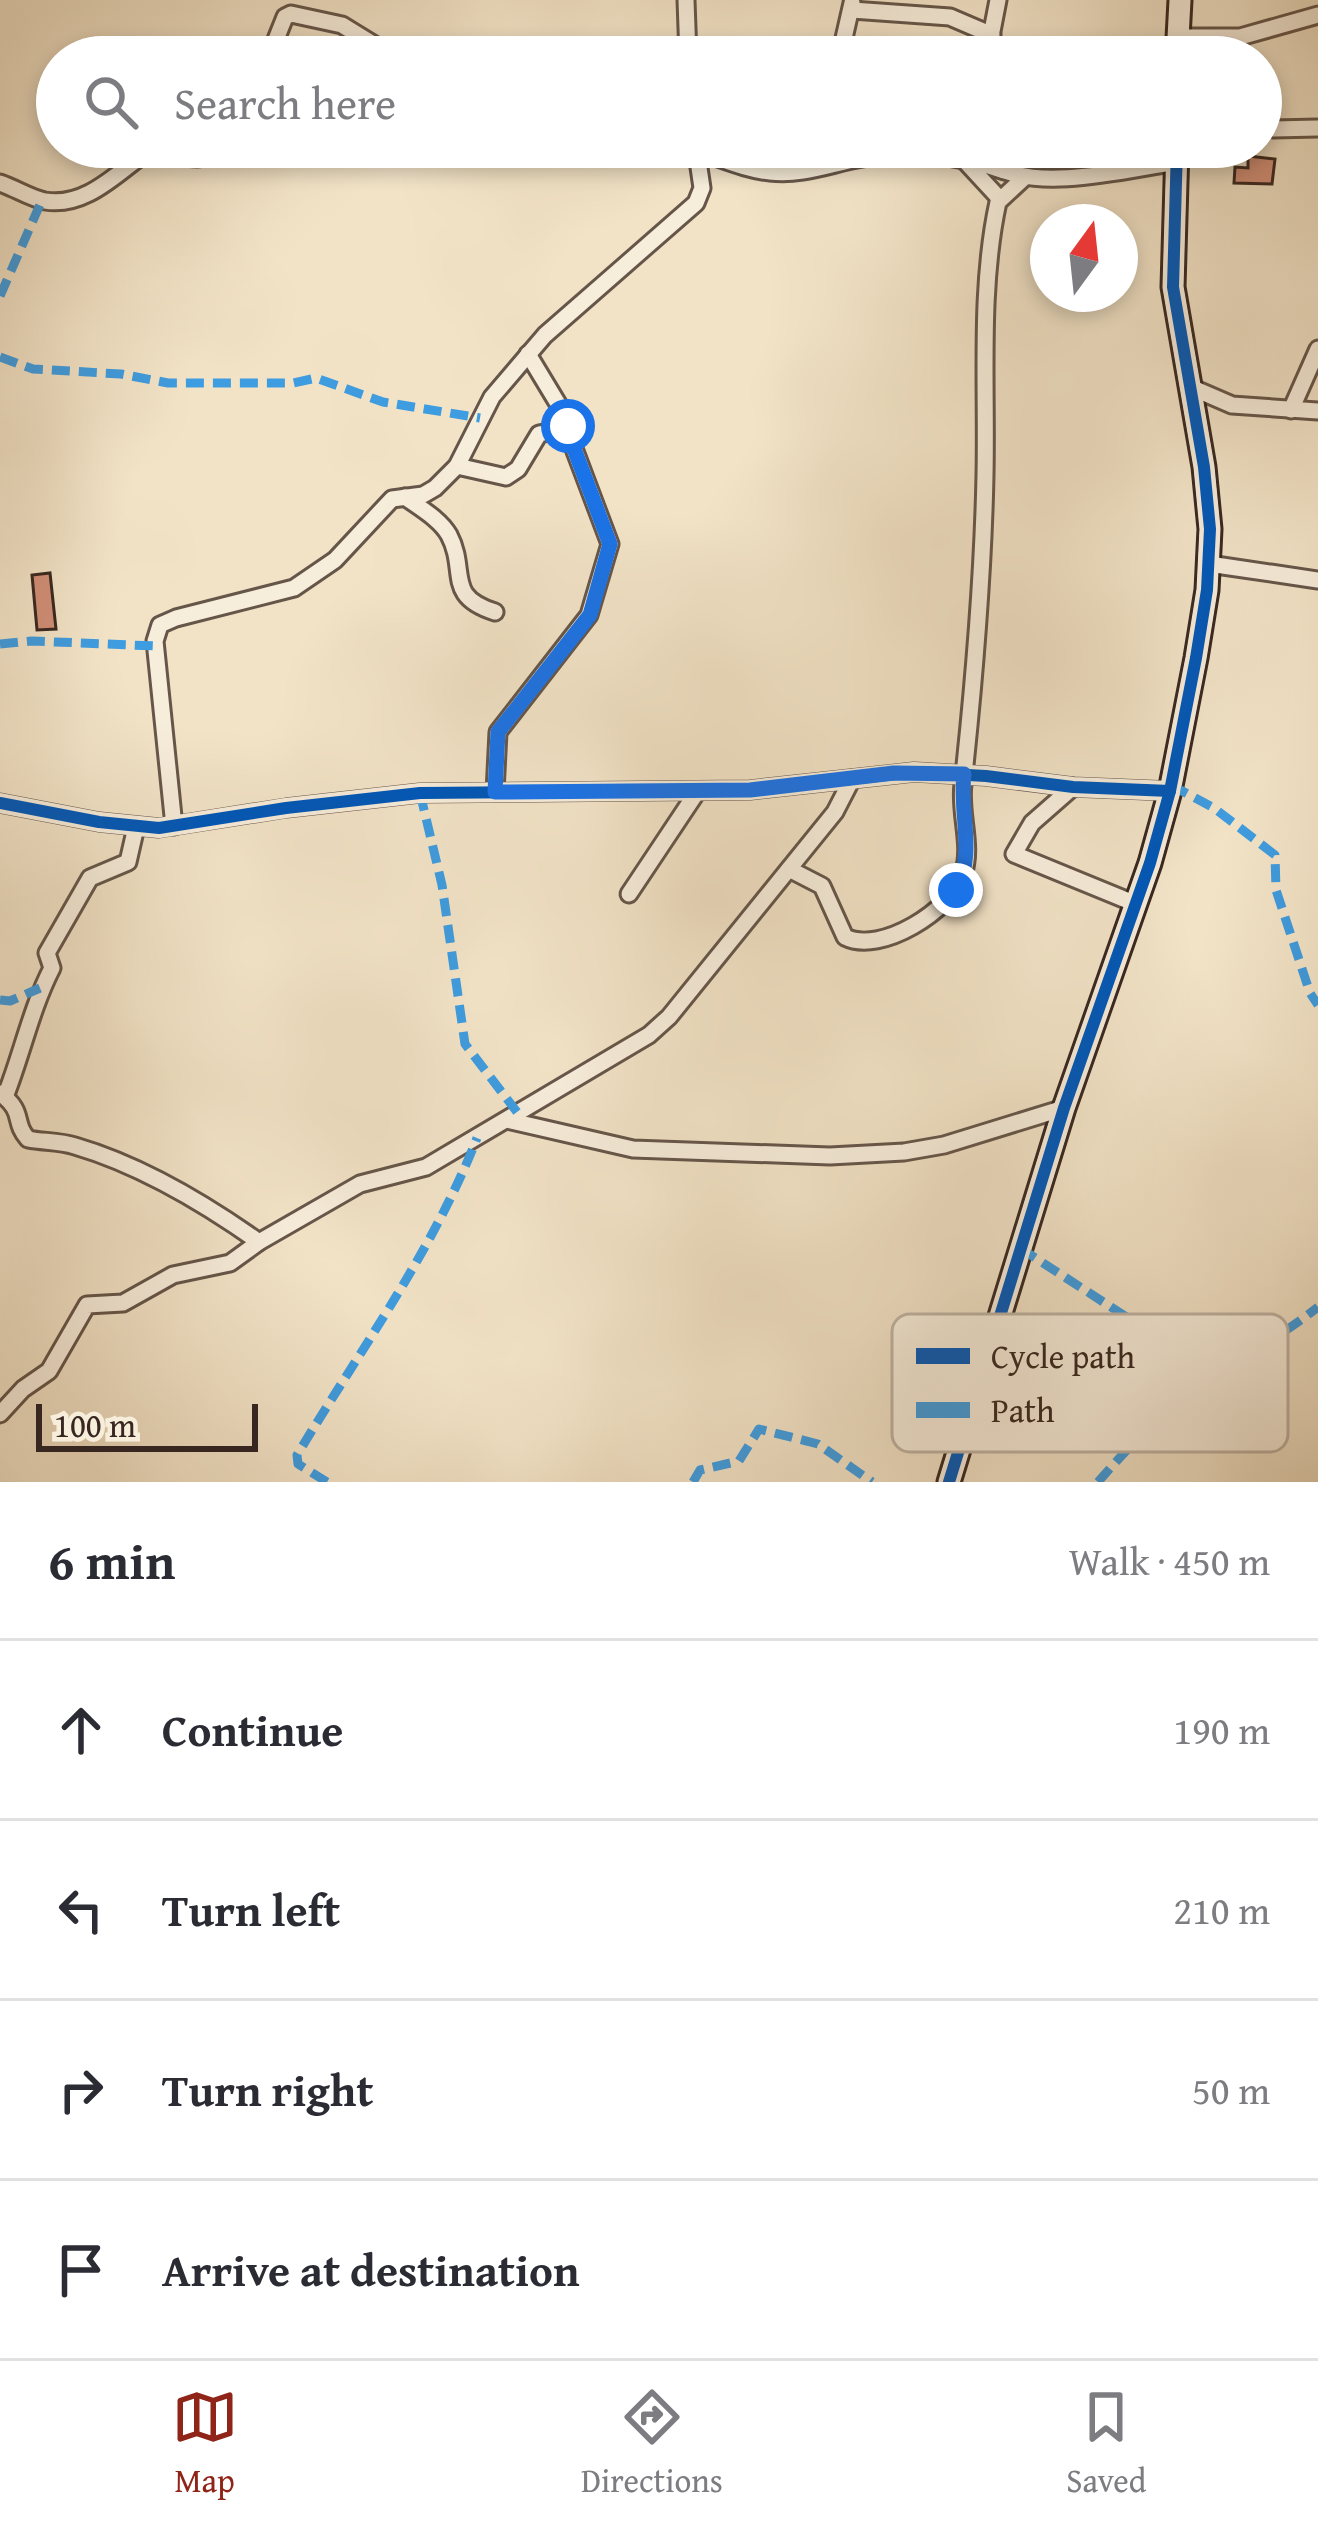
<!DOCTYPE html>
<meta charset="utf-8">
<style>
:root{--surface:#fff;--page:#f2f2f3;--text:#2b2b33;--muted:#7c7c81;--line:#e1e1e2;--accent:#8f2418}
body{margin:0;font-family:"Gentium Book Plus",serif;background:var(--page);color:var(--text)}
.compass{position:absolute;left:1030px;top:204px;width:108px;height:108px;border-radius:50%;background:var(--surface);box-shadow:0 6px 18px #0003;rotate:15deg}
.scale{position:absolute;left:36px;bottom:30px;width:222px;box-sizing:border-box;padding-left:12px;border:6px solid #382720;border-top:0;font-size:33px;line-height:42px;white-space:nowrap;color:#382720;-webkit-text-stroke:9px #f7eddb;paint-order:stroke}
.stop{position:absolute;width:36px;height:36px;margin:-27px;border:9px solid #1a73e8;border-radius:50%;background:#fff}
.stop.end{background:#1a73e8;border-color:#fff;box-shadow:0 3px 12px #0008}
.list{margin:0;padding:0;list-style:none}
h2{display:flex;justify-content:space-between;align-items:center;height:156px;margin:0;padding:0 48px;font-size:51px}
h2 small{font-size:39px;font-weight:400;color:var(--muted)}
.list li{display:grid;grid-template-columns:78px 1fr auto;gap:36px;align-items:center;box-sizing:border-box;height:180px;padding:0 48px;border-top:3px solid var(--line)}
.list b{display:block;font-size:45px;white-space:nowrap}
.list em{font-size:39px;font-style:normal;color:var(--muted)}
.icon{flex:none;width:66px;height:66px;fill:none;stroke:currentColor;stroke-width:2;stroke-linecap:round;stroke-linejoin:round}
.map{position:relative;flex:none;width:1318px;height:1482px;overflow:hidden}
.search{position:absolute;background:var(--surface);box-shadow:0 6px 18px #0003;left:36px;right:36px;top:36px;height:132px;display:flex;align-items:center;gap:30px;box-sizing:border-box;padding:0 42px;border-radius:66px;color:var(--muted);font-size:45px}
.sheet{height:876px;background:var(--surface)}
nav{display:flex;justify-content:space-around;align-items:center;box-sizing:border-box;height:168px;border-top:3px solid var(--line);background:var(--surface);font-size:33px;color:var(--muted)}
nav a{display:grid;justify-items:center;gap:6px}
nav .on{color:var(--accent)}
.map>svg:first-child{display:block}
</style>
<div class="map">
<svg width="1318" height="1482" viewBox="0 0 1318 1482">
<rect width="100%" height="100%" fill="#f2e3c7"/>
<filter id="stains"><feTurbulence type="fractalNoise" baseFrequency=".00167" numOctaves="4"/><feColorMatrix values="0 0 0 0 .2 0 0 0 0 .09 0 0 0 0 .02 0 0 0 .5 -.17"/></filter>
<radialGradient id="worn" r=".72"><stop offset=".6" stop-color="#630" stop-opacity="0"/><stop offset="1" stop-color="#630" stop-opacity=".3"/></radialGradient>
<g fill="#d18f78" stroke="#382720" stroke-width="3">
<polygon points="1248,156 1275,159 1272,184 1234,183 1235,167 1248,168"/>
<polygon points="50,573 56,629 37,630 32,575"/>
</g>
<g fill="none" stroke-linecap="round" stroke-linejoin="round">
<g stroke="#66564a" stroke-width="21">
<g id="street">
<polyline points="686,0 688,57"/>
<polyline points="852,10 950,17 992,35"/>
<polyline points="1178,37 1240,37 1318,15"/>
<polyline points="269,57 285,17 291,14 342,25 394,57"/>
<polyline points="834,57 842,47 852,3"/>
<polyline points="987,57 998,0"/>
<polyline points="1261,125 1273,129 1318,128"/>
<path d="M986,147L999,168C1043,191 1128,169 1177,162"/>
<path d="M697,151C720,158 746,170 770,172C803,176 832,163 863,158C910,150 960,155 1004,171"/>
<polyline points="963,159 999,198"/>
<path d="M0,183C15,188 30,198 45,201C86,208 118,172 147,152C172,151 203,169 224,147"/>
<polyline points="1188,386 1232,405 1318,411"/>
<polyline points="1291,410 1318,349"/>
<polyline points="457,466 506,477 518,469 539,434 568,428 566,417 528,354"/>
<path d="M405,497C420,508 440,519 449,535C468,571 444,596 495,612"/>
<polyline points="1209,564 1318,580"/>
<polyline points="1073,787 1032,823 1014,854 1136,904"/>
<polyline points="495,792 498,732 589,615 610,544 567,430"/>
<polyline points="0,803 99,822 159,828 286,808 420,793 750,790 914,772 986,776 1073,787 1170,791"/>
<polyline points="174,826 155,641 160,625 176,618 294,588 335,560 392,499 423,495 435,488 457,466 492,397 545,335 696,203 702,188 696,147"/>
<path d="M789,869L822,886L845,937C881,955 951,910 963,875C973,845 959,814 963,784C974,682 983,578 985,475C987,386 979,289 998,202L1025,177"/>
<polyline points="629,894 697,792"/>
<path d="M0,1093C26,1113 12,1121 28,1139C43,1142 59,1141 75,1146C140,1165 204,1203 259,1242"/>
<path d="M5,1097C22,1054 31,1009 52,968L47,953L90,878L128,862L136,827"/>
<polyline points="507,1120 633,1149 830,1156 904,1152 944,1145 1064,1108"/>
<polyline points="921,1345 937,1332 989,1349"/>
<polyline points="0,1414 23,1389 49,1371 87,1305 123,1303 173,1275 230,1263 259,1242 360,1184 426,1167 649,1035 669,1017 835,812 852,779"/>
</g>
</g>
<g stroke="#382720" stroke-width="27">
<g id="secondary">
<polyline points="1177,57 1180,0"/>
<polyline points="949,1482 1064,1108 1150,863 1170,791 1196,658 1207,590 1210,529 1204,467 1173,287 1177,147"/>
</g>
</g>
<use href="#street" stroke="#f7eddb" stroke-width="15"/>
<use href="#secondary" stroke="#f7eddb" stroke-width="21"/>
<g stroke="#3e9ce0" stroke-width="9" stroke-dasharray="18 9" stroke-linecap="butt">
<polyline points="0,296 42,200"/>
<polyline points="0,357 33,369 121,374 168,383 293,383 316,378 383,402 480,418"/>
<polyline points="0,644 32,641 156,646"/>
<polyline points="1171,785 1214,808 1275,855 1276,890 1310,993 1318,1005"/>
<polyline points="420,793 442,885 465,1044 517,1112"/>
<polyline points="0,1000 10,1001 40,988"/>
<polyline points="1020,1248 1148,1331"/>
<path d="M327,1482L298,1464L297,1455C359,1352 433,1251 477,1138"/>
<polyline points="693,1482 700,1470 739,1461 759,1429 818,1444 872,1482"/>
<path d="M1098,1482C1132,1443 1171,1402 1216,1374C1251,1352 1285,1333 1318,1307"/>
</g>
<g stroke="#f7eddb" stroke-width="20">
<g id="cycleway">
<polyline points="0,803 99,822 159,828 286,808 420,793 750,790 914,772 986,776 1073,787 1170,791"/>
<polyline points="949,1482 1064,1108 1150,863 1170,791 1196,658 1207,590 1210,529 1204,467 1173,287 1177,147"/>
</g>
</g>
<use href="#cycleway" stroke="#0057b8" stroke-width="12"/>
</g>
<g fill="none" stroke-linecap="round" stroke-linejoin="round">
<path stroke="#1a73e8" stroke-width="15" d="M568,426L567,430L610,544L590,615L498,732L495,792L750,790L894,773L964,774C959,814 976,853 956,890"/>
</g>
<rect x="892" y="1314" width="396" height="138" rx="18" fill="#f7eddb" stroke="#beb2a3" stroke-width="3"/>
<rect x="916" y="1348" width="54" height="16" fill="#0057b8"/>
<rect x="916" y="1402" width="54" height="16" fill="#3e9ce0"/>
<g font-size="33" fill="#382720">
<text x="991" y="1368">Cycle path</text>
<text x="991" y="1422">Path</text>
</g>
<rect width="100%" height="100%" filter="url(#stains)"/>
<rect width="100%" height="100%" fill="url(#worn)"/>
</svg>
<svg class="compass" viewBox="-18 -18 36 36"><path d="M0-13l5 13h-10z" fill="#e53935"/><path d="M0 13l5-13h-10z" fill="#7c7c81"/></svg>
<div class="scale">100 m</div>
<div class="stop" style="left:568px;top:426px"></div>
<div class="stop end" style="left:956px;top:890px"></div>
<div class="search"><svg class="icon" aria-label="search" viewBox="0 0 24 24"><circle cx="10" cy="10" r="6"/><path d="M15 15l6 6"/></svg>Search here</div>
</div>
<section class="sheet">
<h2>6 min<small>Walk · 450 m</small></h2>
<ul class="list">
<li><svg class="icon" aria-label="ahead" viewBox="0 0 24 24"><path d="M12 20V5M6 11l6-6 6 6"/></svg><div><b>Continue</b></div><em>190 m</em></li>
<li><svg class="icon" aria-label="left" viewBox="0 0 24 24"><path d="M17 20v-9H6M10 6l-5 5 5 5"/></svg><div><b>Turn left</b></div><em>210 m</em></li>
<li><svg class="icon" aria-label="right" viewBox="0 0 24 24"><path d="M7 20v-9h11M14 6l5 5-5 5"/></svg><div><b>Turn right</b></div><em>50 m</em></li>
<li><svg class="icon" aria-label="arrive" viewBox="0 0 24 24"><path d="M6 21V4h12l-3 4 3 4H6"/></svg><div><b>Arrive at destination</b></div></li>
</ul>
</section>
<nav>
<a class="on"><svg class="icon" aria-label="map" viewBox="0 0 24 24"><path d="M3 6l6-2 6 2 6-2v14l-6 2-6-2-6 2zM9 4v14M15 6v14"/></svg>Map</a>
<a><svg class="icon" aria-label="directions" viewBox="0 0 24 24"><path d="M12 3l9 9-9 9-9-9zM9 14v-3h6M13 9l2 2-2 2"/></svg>Directions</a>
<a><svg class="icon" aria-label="saved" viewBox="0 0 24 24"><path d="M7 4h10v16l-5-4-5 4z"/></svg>Saved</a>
</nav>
